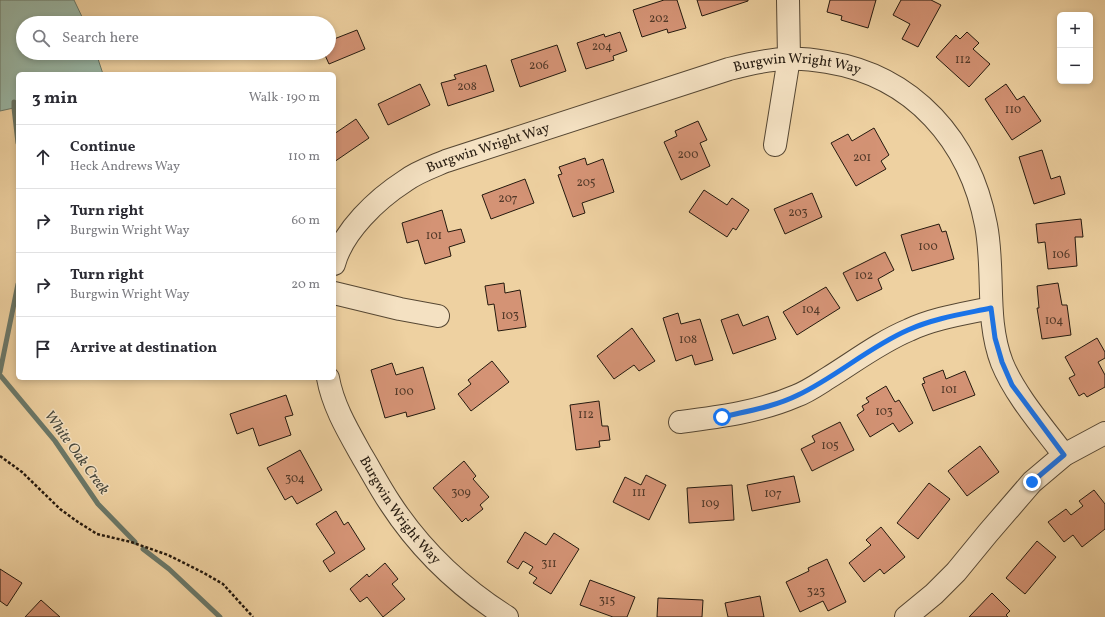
<!DOCTYPE html>
<meta charset="utf-8">
<style>
:root{--surface:#fff;--page:#f7f7f7;--text:#2b2b33;--muted:#7c7c81;--line:#e1e1e2}
body{margin:0;font-family:Vollkorn,serif;background:var(--page);color:var(--text)}
.controls{position:absolute;right:12px;top:12px;display:grid;overflow:hidden;border-radius:6px;box-shadow:0 2px 6px #0003}
.controls button{width:36px;height:36px;display:grid;place-items:center;padding:0;border:0;border-bottom:1px solid var(--line);background:var(--surface);color:var(--text);font:20px sans-serif}
.stop{position:absolute;width:12px;height:12px;margin:-9px;border:3px solid #1a73e8;border-radius:50%;background:#fff}
.stop.end{background:#1a73e8;border-color:#fff;box-shadow:0 1px 4px #0008}
.list{margin:0;padding:0;list-style:none}
h2{display:flex;justify-content:space-between;align-items:center;height:52px;margin:0;padding:0 16px;font-size:17px}
h2 small{font-size:13px;font-weight:400;color:var(--muted)}
.list li{display:grid;grid-template-columns:26px 1fr auto;gap:12px;align-items:center;box-sizing:border-box;height:64px;padding:0 16px;border-top:1px solid var(--line)}
.list b{display:block;font-size:15px;white-space:nowrap}
.list p{margin:0;font-size:13px;white-space:nowrap;color:var(--muted)}
.list em{font-size:13px;font-style:normal;color:var(--muted)}
.icon{flex:none;width:22px;height:22px;fill:none;stroke:currentColor;stroke-width:2;stroke-linecap:round;stroke-linejoin:round}
.map{position:relative;flex:none;width:1105px;height:617px;overflow:hidden}
.search{position:absolute;background:var(--surface);box-shadow:0 2px 6px #0003;left:16px;top:16px;width:320px;height:44px;display:flex;align-items:center;gap:10px;box-sizing:border-box;padding:0 14px;border-radius:22px;color:var(--muted);font-size:15px}
.panel{position:absolute;background:var(--surface);box-shadow:0 2px 6px #0003;left:16px;top:72px;width:320px;height:308px;border-radius:6px}
.map>svg:first-child{display:block}
</style>
<div class="map">
<svg width="1105" height="617" viewBox="0 0 1105 617">
<rect width="100%" height="100%" fill="#eed1a1"/>
<filter id="stains"><feTurbulence type="fractalNoise" baseFrequency=".005" numOctaves="4"/><feColorMatrix values="0 0 0 0 .2 0 0 0 0 .09 0 0 0 0 .02 0 0 0 .5 -.17"/></filter>
<radialGradient id="worn" r=".72"><stop offset=".6" stop-color="#630" stop-opacity="0"/><stop offset="1" stop-color="#630" stop-opacity=".3"/></radialGradient>
<polygon fill="#99b7a6" stroke="#6a7869" points="0,0 74,0 85,23 23,23 23,53 96,53 103,74 18,74 18,107 0,111"/>
<g fill="none" stroke-linecap="round" stroke-linejoin="round">
<g stroke="#6a7869" stroke-width="5">
<polyline points="14,102 14,108 18,143"/>
<polyline points="0,372 18,284"/>
<polyline points="0,375 55,441 98,504 135,542"/>
<polyline points="143,549 169,569 220,617"/>
</g>
</g>
<g fill="#d49375" stroke="#24190e">
<polygon points="664,0 677,0 686,28 668,33 667,29 642,37 633,10"/>
<polygon points="697,0 748,0 748,1 702,16"/>
<polygon points="830,0 876,0 868,28 841,20 842,16 827,12"/>
<polygon points="901,0 931,0 941,5 918,47 902,39 910,24 893,15"/>
<polygon points="357,30 365,49 329,64 324,53 329,53 329,41"/>
<polygon points="620,32 627,51 613,56 614,60 586,69 577,43 604,34 605,37"/>
<polygon points="967,32 979,43 973,49 990,64 969,87 936,57 956,35 960,39"/>
<polygon points="557,45 566,71 520,87 511,60"/>
<polygon points="486,65 494,91 448,106 441,83 456,79 454,75"/>
<polygon points="420,84 430,105 388,125 378,104"/>
<polygon points="1006,84 1017,100 1024,96 1041,121 1012,140 985,99"/>
<polygon points="356,119 369,138 334,162 334,134"/>
<polygon points="698,121 707,140 700,143 710,166 681,180 664,142 677,136 675,131"/>
<polygon points="874,128 889,155 881,161 886,169 856,186 831,143 848,134 852,141"/>
<polygon points="1042,150 1051,179 1060,176 1065,194 1034,204 1019,157"/>
<polygon points="585,158 587,165 603,159 614,192 582,203 585,213 573,217 558,175 562,174 559,167"/>
<polygon points="525,179 534,203 491,219 482,195"/>
<polygon points="704,190 727,205 732,198 749,210 736,230 733,228 727,237 689,212"/>
<polygon points="812,193 822,217 785,234 774,209"/>
<polygon points="442,210 448,232 461,229 465,242 449,247 451,256 425,264 418,240 407,243 402,223"/>
<polygon points="1081,219 1083,237 1075,237 1077,266 1048,269 1045,242 1038,243 1036,224"/>
<polygon points="939,224 942,232 946,231 954,259 912,271 901,235"/>
<polygon points="885,252 894,270 878,279 882,289 857,301 843,273"/>
<polygon points="504,283 505,293 520,290 526,327 498,331 494,304 488,305 485,286"/>
<polygon points="1058,283 1062,305 1067,305 1071,335 1042,339 1037,308 1039,308 1037,286"/>
<polygon points="826,287 840,308 797,335 783,312"/>
<polygon points="678,313 681,324 700,319 713,360 695,365 692,355 676,361 663,318"/>
<polygon points="738,314 743,326 768,316 776,339 733,354 721,320"/>
<polygon points="632,328 655,361 639,371 634,365 614,379 597,356"/>
<polygon points="1097,338 1105,352 1105,358 1098,362 1105,375 1105,387 1087,397 1084,393 1079,396 1069,378 1075,375 1065,357"/>
<polygon points="492,361 509,382 471,411 458,394 471,384 468,380"/>
<polygon points="392,363 396,375 423,367 435,409 407,417 406,412 385,418 371,370"/>
<polygon points="943,370 946,379 965,371 975,395 933,411 922,384 925,383 923,378"/>
<polygon points="886,386 895,402 899,400 913,423 899,432 893,423 870,437 857,415 864,410 862,406 869,402 866,398"/>
<polygon points="286,395 293,415 285,417 291,435 259,446 253,428 237,434 230,414"/>
<polygon points="599,401 602,426 608,426 610,440 599,441 600,447 576,450 570,405"/>
<polygon points="840,422 854,450 812,471 801,449 815,442 812,436"/>
<polygon points="980,446 999,472 967,496 948,471"/>
<polygon points="300,450 322,490 297,504 292,496 285,500 267,468"/>
<polygon points="464,461 476,476 473,479 489,497 480,505 483,509 468,521 466,518 462,522 433,488"/>
<polygon points="646,475 666,485 649,520 613,502 625,477 641,485"/>
<polygon points="794,476 800,502 752,511 747,485"/>
<polygon points="929,483 950,499 918,539 897,523"/>
<polygon points="732,485 734,520 689,523 687,488"/>
<polygon points="1094,490 1105,504 1105,529 1082,547 1073,535 1064,542 1048,522 1066,509 1071,515 1083,506 1079,501"/>
<polygon points="336,511 344,525 348,522 365,549 330,572 323,561 335,553 316,524"/>
<polygon points="881,527 905,557 884,574 880,569 864,582 849,563 871,545 866,540"/>
<polygon points="525,532 546,545 554,533 579,549 551,594 533,583 537,578 529,573 533,567 523,561 518,569 507,562"/>
<polygon points="1037,541 1056,557 1025,594 1006,578"/>
<polygon points="827,559 846,602 828,611 823,601 800,612 786,582 809,571 808,568"/>
<polygon points="385,563 398,579 392,584 405,599 383,617 367,597 360,602 350,589 367,574 369,577"/>
<polygon points="0,569 22,583 7,606 0,601"/>
<polygon points="590,580 635,597 627,617 613,617 580,605"/>
<polygon points="992,593 1010,611 1006,615 1008,617 969,617"/>
<polygon points="760,596 764,617 728,617 725,603"/>
<polygon points="658,598 703,600 702,617 657,617"/>
<polygon points="41,600 60,617 25,617"/>
</g>
<g fill="none" stroke-linecap="round" stroke-linejoin="round">
<g stroke="#564733" stroke-width="24">
<g id="minor">
<polyline points="775,145 789,58 788,0"/>
<path id="s1" d="M334,264C343,231 377,199 405,181C417,172 432,167 446,161L729,69C748,64 768,59 788,59C801,58 815,60 827,62C914,76 970,141 986,225C995,271 985,319 1002,363C1015,395 1043,427 1064,455"/>
<polyline points="334,293 400,309 438,316"/>
<path id="s2" d="M328,378C333,406 348,431 362,456C371,471 380,488 390,503C420,549 461,588 507,617"/>
<path d="M680,422C719,417 759,412 796,396C807,392 817,385 828,378C854,362 880,342 909,330C935,318 963,314 991,308"/>
<polyline points="906,617 934,594 956,572 988,533 1032,482 1064,455 1105,433"/>
</g>
</g>
<polyline stroke="#24190e" stroke-width="2.5" stroke-dasharray="3 2" stroke-linecap="butt" points="0,456 22,472 60,509 78,522 97,534 131,542 168,555 202,572 223,584 253,617"/>
<use href="#minor" stroke="#f4e1c2" stroke-width="22"/>
</g>
<g fill="none" stroke-linecap="round" stroke-linejoin="round">
<path stroke="#1a73e8" stroke-width="5" d="M722,417C747,411 774,407 798,395C836,377 869,347 908,330C935,318 963,314 991,308L995,338L1002,362L1012,385L1064,455L1032,482"/>
</g>
<g text-anchor="middle" dominant-baseline="central" stroke-width="3" stroke-linejoin="round" paint-order="stroke">
<g font-size="12" fill="#503828">
<text x="659" y="19">202</text>
<text x="602" y="47">204</text>
<text x="963" y="60">112</text>
<text x="539" y="66">206</text>
<text x="467" y="87">208</text>
<text x="1013" y="110">110</text>
<text x="688" y="155">200</text>
<text x="862" y="158">201</text>
<text x="586" y="183">205</text>
<text x="508" y="199">207</text>
<text x="798" y="213">203</text>
<text x="434" y="236">101</text>
<text x="928" y="247">100</text>
<text x="1061" y="255">106</text>
<text x="864" y="276">102</text>
<text x="811" y="310">104</text>
<text x="510" y="316">103</text>
<text x="1054" y="321">104</text>
<text x="688" y="340">108</text>
<text x="949" y="390">101</text>
<text x="404" y="392">100</text>
<text x="884" y="412">103</text>
<text x="586" y="415">112</text>
<text x="830" y="446">105</text>
<text x="295" y="479">304</text>
<text x="461" y="493">309</text>
<text x="639" y="493">111</text>
<text x="773" y="494">107</text>
<text x="710" y="504">109</text>
<text x="549" y="564">311</text>
<text x="816" y="592">323</text>
<text x="607" y="601">315</text>
</g>
<g font-size="14" fill="#24190e" stroke="#f4e1c2">
<text stroke="none"><textPath href="#s1" startOffset="524">Burgwin Wright Way</textPath></text>
<text stroke="none"><textPath href="#s1" startOffset="201">Burgwin Wright Way</textPath></text>
<text stroke="none"><textPath href="#s2" startOffset="152">Burgwin Wright Way</textPath></text>
</g>
<g font-size="15" font-style="italic" fill="#47483c" stroke="#f4e1c2">
<text transform="translate(76 453) rotate(54)">White Oak Creek</text>
</g>
</g>
<rect width="100%" height="100%" filter="url(#stains)"/>
<rect width="100%" height="100%" fill="url(#worn)"/>
</svg>
<div class="controls">
<button>+</button>
<button>−</button>
</div>
<div class="stop" style="left:722px;top:417px"></div>
<div class="stop end" style="left:1032px;top:482px"></div>
<div class="search"><svg class="icon" aria-label="search" viewBox="0 0 24 24"><circle cx="10" cy="10" r="6"/><path d="M15 15l6 6"/></svg>Search here</div>
<section class="panel">
<h2>3 min<small>Walk · 190 m</small></h2>
<ul class="list">
<li><svg class="icon" aria-label="ahead" viewBox="0 0 24 24"><path d="M12 20V5M6 11l6-6 6 6"/></svg><div><b>Continue</b><p>Heck Andrews Way</p></div><em>110 m</em></li>
<li><svg class="icon" aria-label="right" viewBox="0 0 24 24"><path d="M7 20v-9h11M14 6l5 5-5 5"/></svg><div><b>Turn right</b><p>Burgwin Wright Way</p></div><em>60 m</em></li>
<li><svg class="icon" aria-label="right" viewBox="0 0 24 24"><path d="M7 20v-9h11M14 6l5 5-5 5"/></svg><div><b>Turn right</b><p>Burgwin Wright Way</p></div><em>20 m</em></li>
<li><svg class="icon" aria-label="arrive" viewBox="0 0 24 24"><path d="M6 21V4h12l-3 4 3 4H6"/></svg><div><b>Arrive at destination</b></div></li>
</ul>
</section>
</div>
